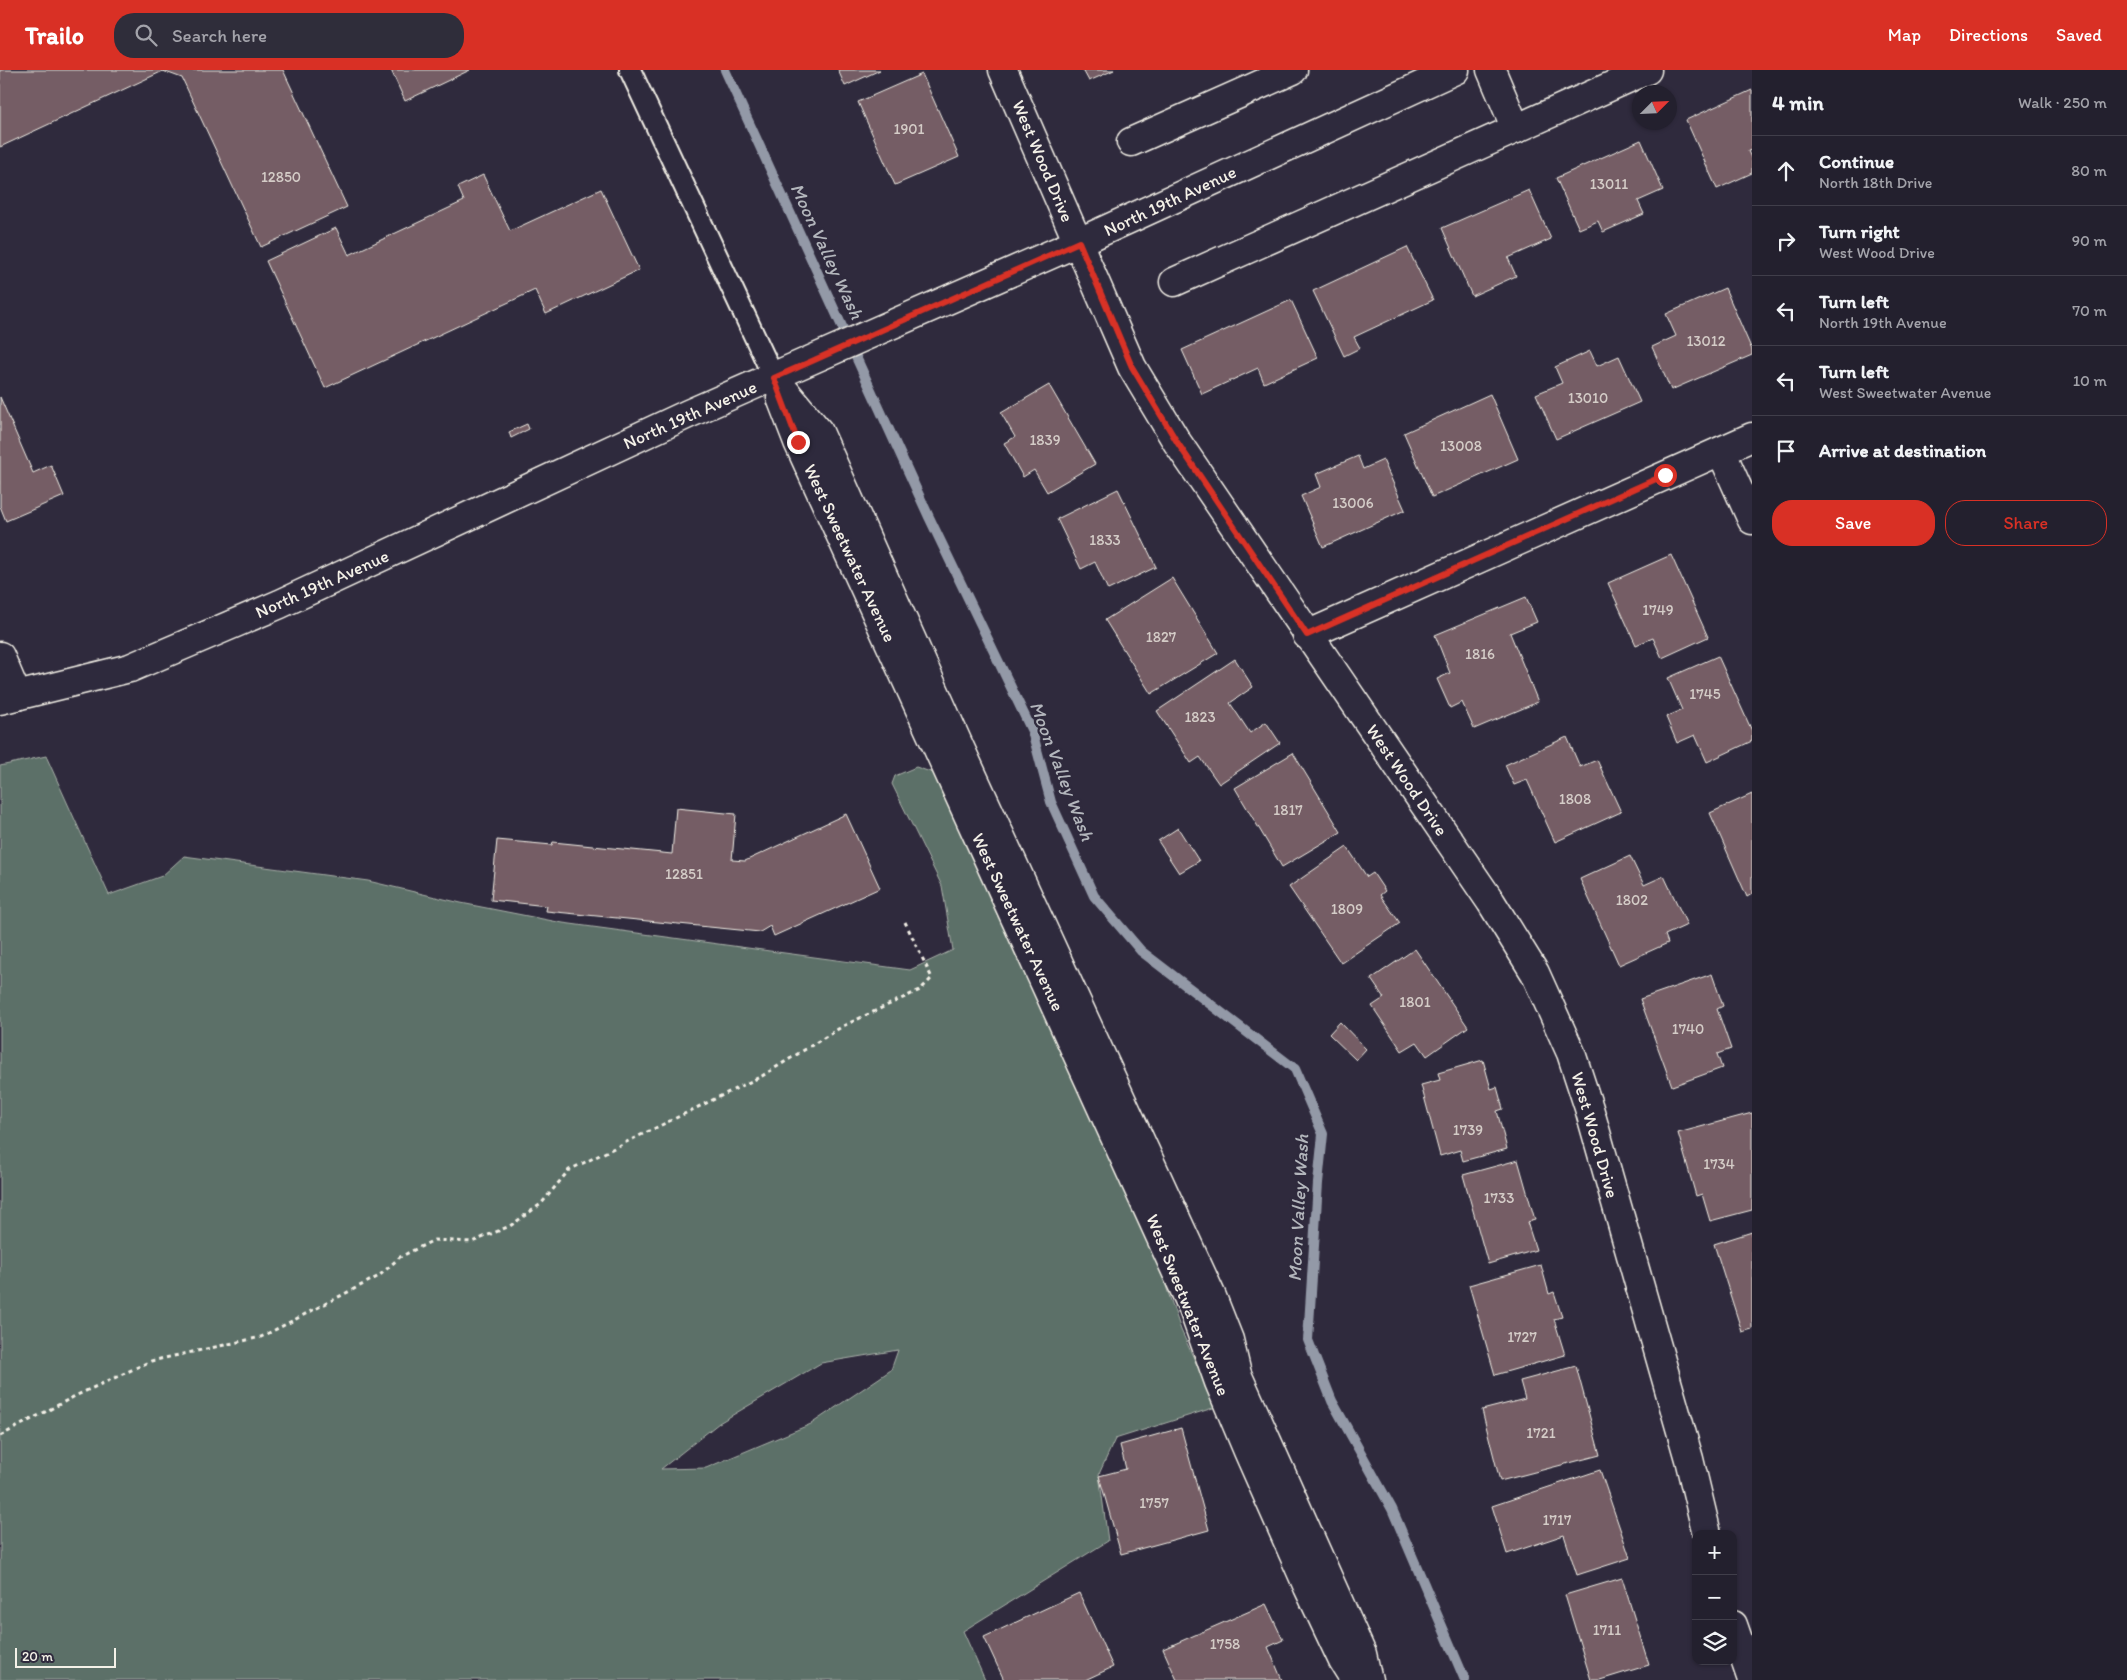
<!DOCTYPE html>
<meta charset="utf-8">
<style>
:root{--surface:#23202e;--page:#2f2d3a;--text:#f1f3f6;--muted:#a3a3aa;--line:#403e4a;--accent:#d93025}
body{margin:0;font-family:Itim,sans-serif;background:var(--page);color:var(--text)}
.controls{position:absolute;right:15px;bottom:15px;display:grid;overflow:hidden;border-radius:10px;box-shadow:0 1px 4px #0004}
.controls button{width:45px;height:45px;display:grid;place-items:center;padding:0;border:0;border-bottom:1px solid var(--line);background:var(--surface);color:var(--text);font:25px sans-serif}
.compass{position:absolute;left:1632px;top:15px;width:45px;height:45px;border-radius:50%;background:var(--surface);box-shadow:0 1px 4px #0004;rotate:66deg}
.scale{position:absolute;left:15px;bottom:12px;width:101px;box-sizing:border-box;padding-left:5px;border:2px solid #f4f1e8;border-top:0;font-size:14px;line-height:18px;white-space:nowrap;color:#f4f1e8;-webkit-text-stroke:4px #2f2a3d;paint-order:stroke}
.stop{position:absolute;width:15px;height:15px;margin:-11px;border:4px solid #d93025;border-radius:50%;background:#fff}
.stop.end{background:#d93025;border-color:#fff;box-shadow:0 1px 5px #0008}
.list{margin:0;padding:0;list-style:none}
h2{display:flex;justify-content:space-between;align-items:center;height:65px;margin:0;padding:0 20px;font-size:21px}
h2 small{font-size:16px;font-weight:400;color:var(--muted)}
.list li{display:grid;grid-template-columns:32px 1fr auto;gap:15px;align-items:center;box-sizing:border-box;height:70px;padding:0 20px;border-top:1px solid var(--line)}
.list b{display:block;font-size:19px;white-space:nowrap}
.list p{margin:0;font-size:16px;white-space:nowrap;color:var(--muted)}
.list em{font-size:16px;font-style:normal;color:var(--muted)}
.actions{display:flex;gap:10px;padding:15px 20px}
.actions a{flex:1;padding:11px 0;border:1px solid var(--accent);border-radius:20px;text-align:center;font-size:18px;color:var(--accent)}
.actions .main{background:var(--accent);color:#fff}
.icon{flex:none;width:28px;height:28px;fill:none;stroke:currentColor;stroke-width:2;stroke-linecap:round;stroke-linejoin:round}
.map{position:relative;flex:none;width:1752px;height:1610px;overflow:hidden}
header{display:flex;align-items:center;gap:30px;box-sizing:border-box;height:70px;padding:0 25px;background:var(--accent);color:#fff}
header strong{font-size:24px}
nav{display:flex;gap:28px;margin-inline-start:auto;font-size:18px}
.search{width:350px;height:45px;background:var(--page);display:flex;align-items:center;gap:12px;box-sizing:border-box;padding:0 18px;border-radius:20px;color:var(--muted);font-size:19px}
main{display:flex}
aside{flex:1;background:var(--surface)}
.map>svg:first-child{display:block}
</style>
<header>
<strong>Trailo</strong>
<div class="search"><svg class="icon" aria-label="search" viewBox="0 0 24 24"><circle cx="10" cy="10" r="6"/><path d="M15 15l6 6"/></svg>Search here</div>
<nav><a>Map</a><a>Directions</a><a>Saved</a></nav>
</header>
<main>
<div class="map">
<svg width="1752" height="1610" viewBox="0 0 1752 1610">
<rect width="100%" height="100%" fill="#2f2a3d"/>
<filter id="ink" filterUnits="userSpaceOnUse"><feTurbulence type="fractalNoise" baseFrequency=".02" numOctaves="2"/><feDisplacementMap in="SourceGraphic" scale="10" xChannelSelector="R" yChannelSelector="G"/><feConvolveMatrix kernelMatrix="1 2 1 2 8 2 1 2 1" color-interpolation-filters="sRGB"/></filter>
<g filter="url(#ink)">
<path fill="#5b6f68" stroke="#a8b0a8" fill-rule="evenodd" d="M46,686L109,825L162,806L184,786L368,811L461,833L563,853L910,900L953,880L942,816L892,714L895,706L916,697L939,705L1157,1190L1181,1260L1216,1337L1115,1369L1099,1404L1108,1471L963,1561L985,1610H0V696ZM898,1280L891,1300L811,1354L706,1398L661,1399L719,1353L821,1293Z"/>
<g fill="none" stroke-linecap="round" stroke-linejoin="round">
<polyline stroke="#9399a7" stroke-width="10" points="725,0 929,447 1032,661 1051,732 1094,826 1141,881 1295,999 1323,1064 1318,1113 1308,1270 1332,1331 1392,1439 1465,1610"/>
</g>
<g fill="#755d65" stroke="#f4f1e8">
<polygon points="0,0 283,0 347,137 261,177 182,8 163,1 0,77"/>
<polygon points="391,0 470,0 405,31"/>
<polygon points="838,0 880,0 845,16"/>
<polygon points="1083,0 1114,0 1089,11"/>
<polygon points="922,4 959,87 895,115 858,32"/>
<polygon points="1752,20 1752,80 1748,81 1752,90 1752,103 1717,119 1686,50"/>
<polygon points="1641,70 1663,120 1638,131 1644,144 1603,162 1598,151 1579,159 1556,108"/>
<polygon points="483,105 510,161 601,119 639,200 546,244 535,220 325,318 266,191 336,158 349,185 464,131 458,117"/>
<polygon points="1529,120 1551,169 1508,188 1516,206 1472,226 1442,158"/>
<polygon points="1407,177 1433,230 1354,267 1360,278 1344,286 1313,221"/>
<polygon points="1725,218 1752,280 1752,285 1671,320 1652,277 1676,266 1666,244"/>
<polygon points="1291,230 1318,288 1264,313 1258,298 1202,324 1182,280"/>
<polygon points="1590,281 1597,296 1619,286 1640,332 1556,369 1536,324 1562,313 1555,297"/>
<polygon points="1049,315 1095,394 1047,422 1034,400 1023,407 1004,373 1015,367 1001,343"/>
<polygon points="1490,324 1518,389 1432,427 1404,363"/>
<polygon points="0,327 33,403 51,395 64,426 6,451 0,436"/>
<polygon points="527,354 529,359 511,368 509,362"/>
<polygon points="1358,386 1363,399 1383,390 1405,440 1323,477 1301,426 1321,417 1316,404"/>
<polygon points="1118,419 1156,497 1108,520 1095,492 1081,499 1057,449"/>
<polygon points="1671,485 1708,567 1662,588 1653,568 1636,575 1608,513"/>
<polygon points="1172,508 1218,583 1151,624 1105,550"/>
<polygon points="1526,527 1537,552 1510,563 1538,632 1474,659 1462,632 1450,638 1437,609 1450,603 1435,565"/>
<polygon points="1718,586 1752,661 1752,671 1707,692 1695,665 1677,673 1666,647 1682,640 1668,608"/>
<polygon points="1235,589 1253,617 1230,633 1250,663 1266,652 1280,673 1219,714 1200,687 1191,693 1157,641"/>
<polygon points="1567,667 1580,697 1597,690 1621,742 1555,772 1527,710 1514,715 1505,695"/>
<polygon points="1293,683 1341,762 1282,797 1235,718"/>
<polygon points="1752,724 1752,824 1747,827 1710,743"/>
<polygon points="676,738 736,744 732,790 745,791 846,744 880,818 774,866 770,856 760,862 546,841 547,836 491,830 497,770 552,775 553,772 672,784"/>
<polygon points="1178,758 1199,791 1179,803 1158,771"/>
<polygon points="1347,777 1367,807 1373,803 1385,821 1380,825 1400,853 1341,893 1289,817"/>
<polygon points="1630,786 1644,815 1664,806 1687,855 1665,865 1668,873 1619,895 1580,809"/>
<polygon points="1415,879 1468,957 1427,986 1417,972 1402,981 1372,936 1384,928 1371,909"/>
<polygon points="1712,904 1723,936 1717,939 1731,979 1717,984 1722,998 1672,1016 1640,929"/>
<polygon points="1340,952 1366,979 1356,990 1329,964"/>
<polygon points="1483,990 1491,1019 1497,1017 1503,1039 1497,1041 1507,1079 1463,1091 1460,1080 1440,1086 1421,1015 1440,1010 1438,1003"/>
<polygon points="1752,1043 1752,1140 1710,1151 1702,1124 1696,1126 1678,1063"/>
<polygon points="1518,1090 1535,1150 1527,1152 1536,1180 1488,1194 1463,1105"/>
<polygon points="1752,1162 1752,1259 1742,1262 1714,1174"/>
<polygon points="1541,1195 1549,1224 1554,1222 1562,1247 1554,1249 1565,1285 1495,1305 1469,1215"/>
<polygon points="1576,1296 1600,1385 1500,1411 1482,1340 1525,1329 1520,1311"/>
<polygon points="1181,1358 1209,1460 1121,1484 1099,1406 1126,1399 1120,1375"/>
<polygon points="1600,1400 1630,1488 1577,1505 1564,1465 1507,1484 1492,1436"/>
<polygon points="1622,1508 1649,1595 1600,1610 1591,1610 1565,1525"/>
<polygon points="1079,1523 1113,1597 1085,1610 1004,1610 984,1567"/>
<polygon points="1266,1534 1283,1570 1268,1577 1282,1610 1177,1610 1163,1579"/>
</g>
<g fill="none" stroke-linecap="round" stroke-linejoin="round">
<g stroke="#f4f1e8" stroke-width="24">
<polyline id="lane" points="630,0 774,308"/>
</g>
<g stroke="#f4f1e8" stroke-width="31">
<g id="street">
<polyline points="1003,0 1132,297 1177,372 1491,832 1535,903 1571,983 1589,1038 1689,1389 1707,1464"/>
<polyline points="1491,0 1516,59"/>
<polyline points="1131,72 1293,0"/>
<polyline points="1174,212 1647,0"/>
<polyline points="774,308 819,362 960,678 1212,1227 1229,1270 1237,1304 1362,1584 1368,1610"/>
<polyline points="781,328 798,372 1192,1236 1219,1312 1248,1381 1308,1517 1343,1591 1355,1610"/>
<polyline points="1721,381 1752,450"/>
<polyline points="1307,565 1752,367"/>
<polyline points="0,586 17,626"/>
<polyline points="1733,1555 1752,1610"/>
</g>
</g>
<g stroke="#f4f1e8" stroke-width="31">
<polyline id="primary" points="0,630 130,598 280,534 688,344 1079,172 1455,0"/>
</g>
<polyline stroke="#f4f1e8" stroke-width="3" stroke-dasharray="4 4" stroke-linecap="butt" points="0,1366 75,1326 151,1291 261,1267 379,1206 400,1187 434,1170 472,1172 510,1156 541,1134 569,1100 762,1006 843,956 920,920 932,908 905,852"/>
<use href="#lane" stroke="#2f2a3d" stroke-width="20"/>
<use href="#street" stroke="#2f2a3d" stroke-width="28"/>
<use href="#primary" stroke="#2f2a3d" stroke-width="28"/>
</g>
</g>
<g fill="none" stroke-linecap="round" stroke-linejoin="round" filter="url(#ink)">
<polyline stroke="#d93025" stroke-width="6" points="798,372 774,308 1079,172 1132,297 1177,372 1307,565 1665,405"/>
</g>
<g text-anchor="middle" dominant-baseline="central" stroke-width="4.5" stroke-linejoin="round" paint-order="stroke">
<g font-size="15" fill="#d4ccc7">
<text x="909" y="59">1901</text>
<text x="281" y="107">12850</text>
<text x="1609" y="114">13011</text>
<text x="1706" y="271">13012</text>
<text x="1588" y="328">13010</text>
<text x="1045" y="370">1839</text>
<text x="1461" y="376">13008</text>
<text x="1353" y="433">13006</text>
<text x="1105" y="470">1833</text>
<text x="1658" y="540">1749</text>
<text x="1161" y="567">1827</text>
<text x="1480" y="584">1816</text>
<text x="1705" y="624">1745</text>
<text x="1200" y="647">1823</text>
<text x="1575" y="729">1808</text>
<text x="1288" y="740">1817</text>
<text x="684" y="804">12851</text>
<text x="1632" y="830">1802</text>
<text x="1347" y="839">1809</text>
<text x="1415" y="932">1801</text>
<text x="1688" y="959">1740</text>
<text x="1468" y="1060">1739</text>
<text x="1719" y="1094">1734</text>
<text x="1499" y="1128">1733</text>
<text x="1522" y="1267">1727</text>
<text x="1541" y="1363">1721</text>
<text x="1154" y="1433">1757</text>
<text x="1557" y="1450">1717</text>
<text x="1607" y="1560">1711</text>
<text x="1225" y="1574">1758</text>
</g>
<g font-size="18" fill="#f4f1e8" stroke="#2f2a3d">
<text transform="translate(1043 91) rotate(67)">West Wood Drive</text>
<text transform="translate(1170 131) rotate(-25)">North 19th Avenue</text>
<text transform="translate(690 345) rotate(-24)">North 19th Avenue</text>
<text transform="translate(850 483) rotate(65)">West Sweetwater Avenue</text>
<text transform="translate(322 514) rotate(-24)">North 19th Avenue</text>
<text transform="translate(1407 710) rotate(56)">West Wood Drive</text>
<text transform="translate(1018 852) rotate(65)">West Sweetwater Avenue</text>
<text transform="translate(1595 1065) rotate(74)">West Wood Drive</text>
<text transform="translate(1188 1235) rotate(68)">West Sweetwater Avenue</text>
</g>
<g font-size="19" font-style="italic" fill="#b3b6bc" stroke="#2f2a3d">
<text transform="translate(827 181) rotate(65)">Moon Valley Wash</text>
<text transform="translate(1062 701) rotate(69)">Moon Valley Wash</text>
<text transform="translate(1298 1138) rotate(-87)">Moon Valley Wash</text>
</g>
</g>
</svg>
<div class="controls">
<button>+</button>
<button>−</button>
<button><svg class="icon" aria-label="layers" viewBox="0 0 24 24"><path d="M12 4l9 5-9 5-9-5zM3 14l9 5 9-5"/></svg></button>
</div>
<svg class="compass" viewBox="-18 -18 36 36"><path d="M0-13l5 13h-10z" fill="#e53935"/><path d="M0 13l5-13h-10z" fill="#a3a3aa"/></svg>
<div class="scale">20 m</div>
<div class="stop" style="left:1665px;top:405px"></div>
<div class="stop end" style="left:798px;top:372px"></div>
</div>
<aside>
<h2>4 min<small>Walk · 250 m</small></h2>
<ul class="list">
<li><svg class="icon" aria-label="ahead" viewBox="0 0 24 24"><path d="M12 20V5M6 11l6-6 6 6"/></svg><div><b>Continue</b><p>North 18th Drive</p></div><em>80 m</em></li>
<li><svg class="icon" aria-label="right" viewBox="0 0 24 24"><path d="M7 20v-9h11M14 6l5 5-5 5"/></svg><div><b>Turn right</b><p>West Wood Drive</p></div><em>90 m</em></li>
<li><svg class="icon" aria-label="left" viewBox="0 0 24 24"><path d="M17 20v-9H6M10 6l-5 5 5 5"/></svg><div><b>Turn left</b><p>North 19th Avenue</p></div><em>70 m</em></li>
<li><svg class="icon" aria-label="left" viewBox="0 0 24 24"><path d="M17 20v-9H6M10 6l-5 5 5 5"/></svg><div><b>Turn left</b><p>West Sweetwater Avenue</p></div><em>10 m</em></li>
<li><svg class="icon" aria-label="arrive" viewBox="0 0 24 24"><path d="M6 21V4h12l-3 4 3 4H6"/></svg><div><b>Arrive at destination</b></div></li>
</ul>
<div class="actions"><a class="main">Save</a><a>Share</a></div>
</aside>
</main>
